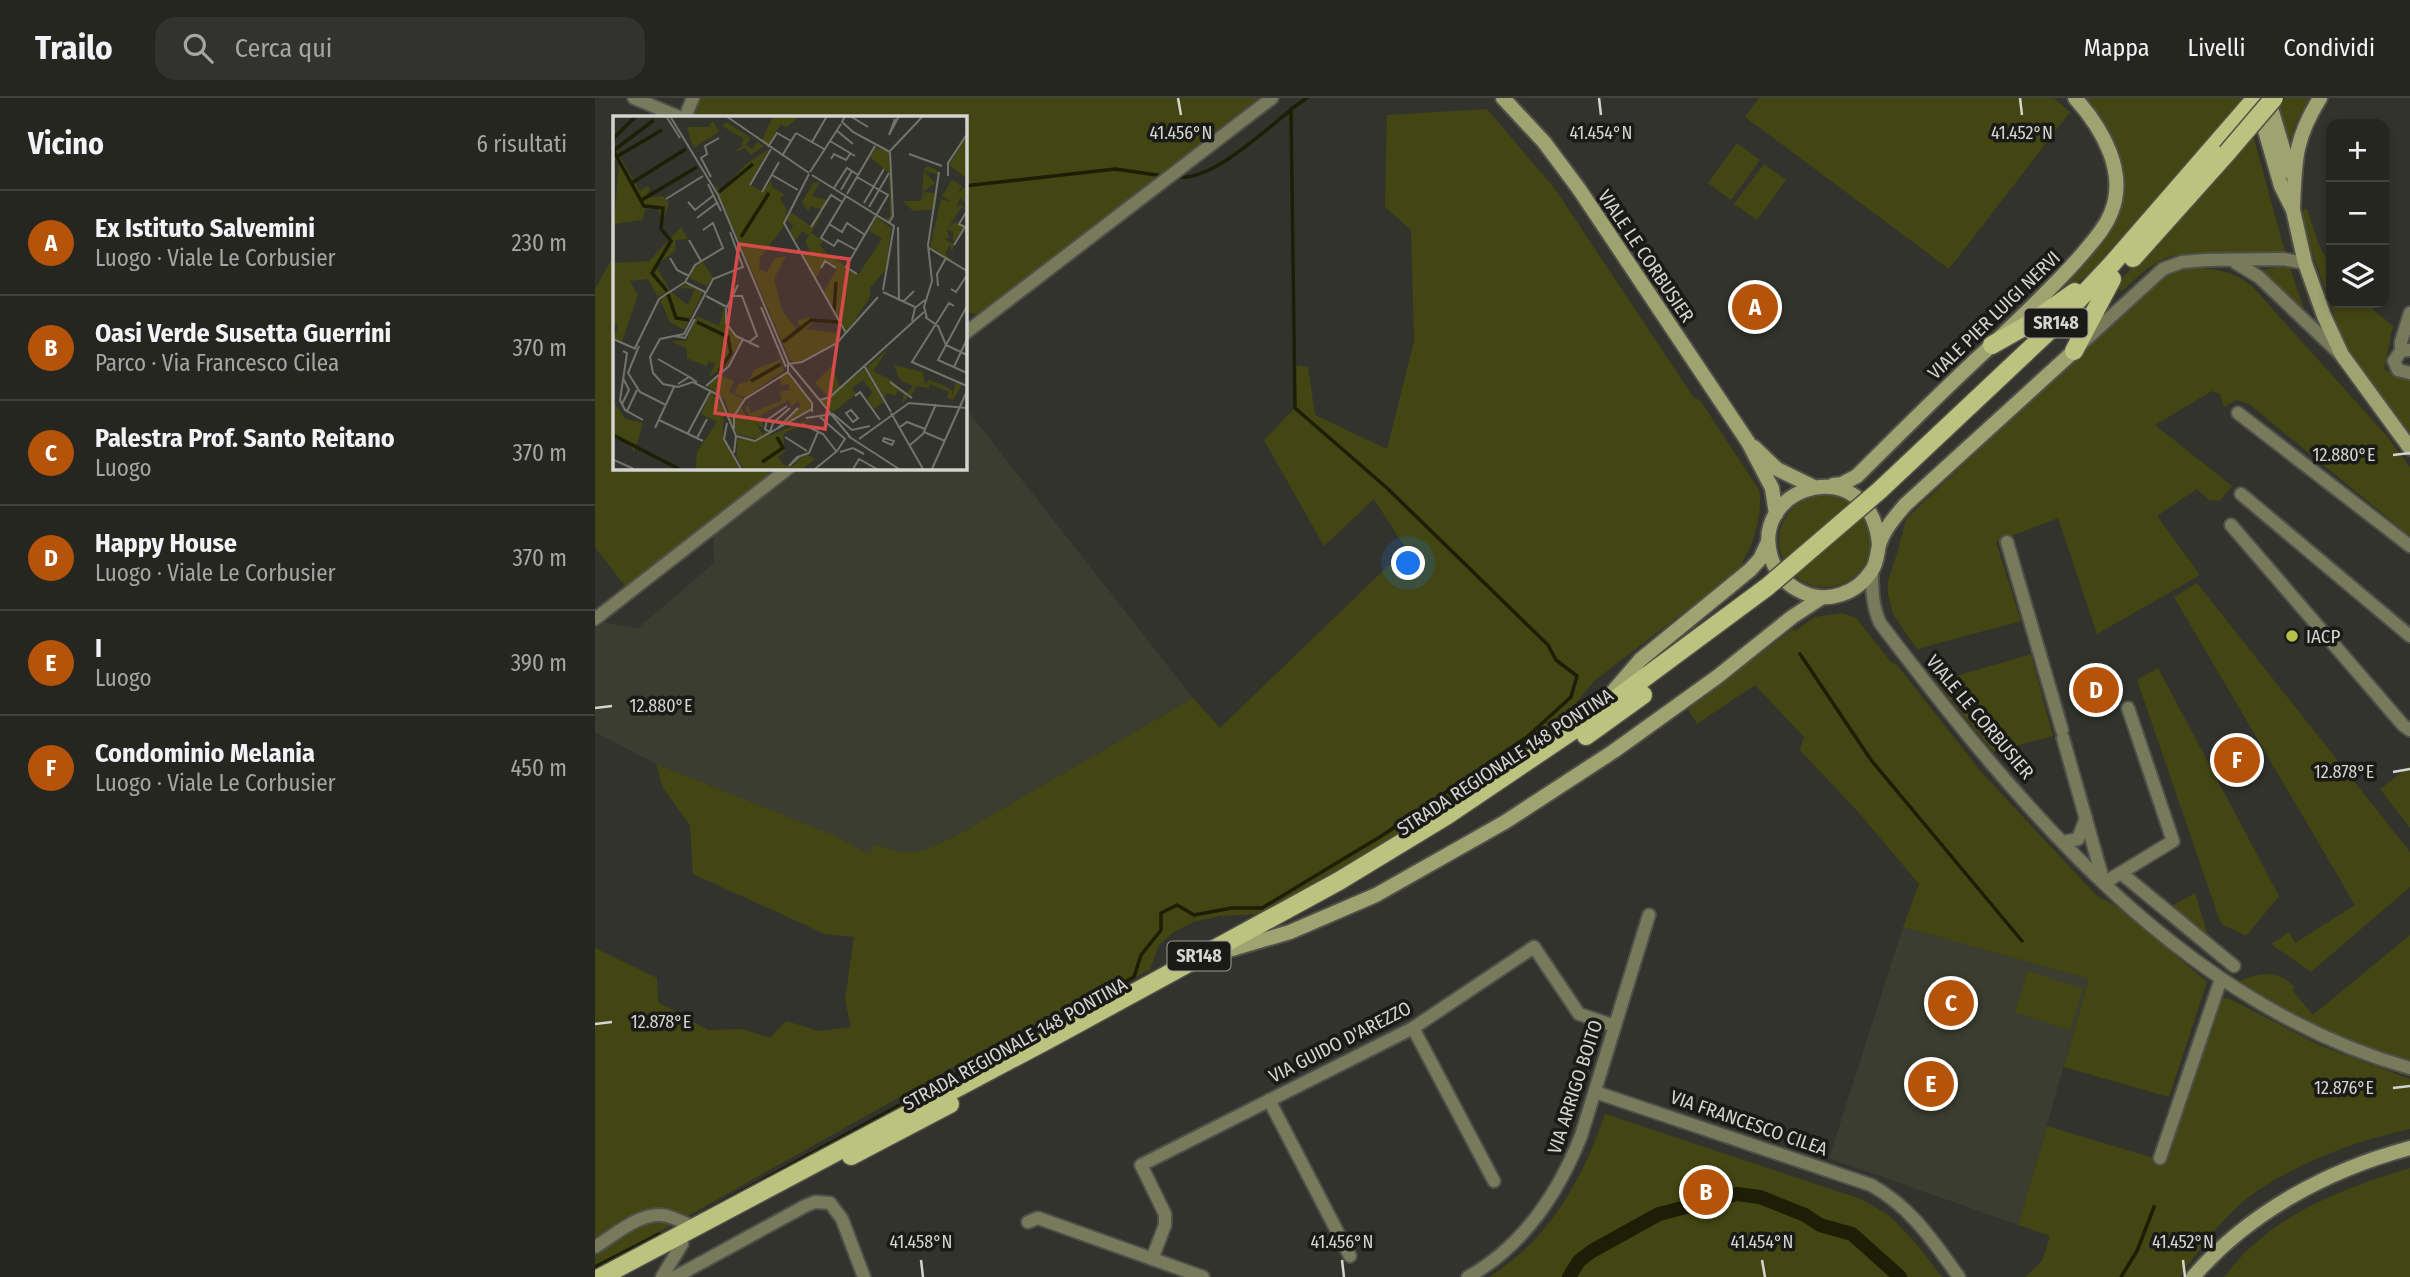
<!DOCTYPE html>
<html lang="it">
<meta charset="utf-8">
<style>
:root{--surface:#262621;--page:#32322e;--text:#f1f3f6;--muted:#a4a5a5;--line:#42433f;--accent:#b45309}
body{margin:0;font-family:"Fira Sans Condensed",sans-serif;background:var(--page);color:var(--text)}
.controls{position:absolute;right:21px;top:21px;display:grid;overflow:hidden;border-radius:14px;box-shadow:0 4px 10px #0003}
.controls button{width:63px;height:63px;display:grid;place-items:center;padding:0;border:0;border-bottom:2px solid var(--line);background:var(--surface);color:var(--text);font:35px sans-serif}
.you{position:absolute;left:814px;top:466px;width:24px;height:24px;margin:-18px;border:5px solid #fff;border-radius:50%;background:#1a73e8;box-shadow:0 0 0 10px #1a73e833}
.badge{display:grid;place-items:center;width:46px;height:46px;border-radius:50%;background:var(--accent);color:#fff;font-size:23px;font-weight:700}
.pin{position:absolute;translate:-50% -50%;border:4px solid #fff;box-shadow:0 2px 7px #0006}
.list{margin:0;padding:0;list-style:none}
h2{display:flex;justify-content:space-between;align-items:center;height:91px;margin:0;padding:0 28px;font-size:30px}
h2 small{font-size:23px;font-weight:400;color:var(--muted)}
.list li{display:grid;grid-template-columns:46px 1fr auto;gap:21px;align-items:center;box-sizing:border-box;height:105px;padding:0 28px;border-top:2px solid var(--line)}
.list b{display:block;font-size:26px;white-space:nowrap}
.list p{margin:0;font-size:23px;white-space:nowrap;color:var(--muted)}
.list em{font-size:23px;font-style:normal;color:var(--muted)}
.icon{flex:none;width:38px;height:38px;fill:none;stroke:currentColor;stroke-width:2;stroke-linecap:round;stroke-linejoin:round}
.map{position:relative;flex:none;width:1815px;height:1179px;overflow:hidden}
header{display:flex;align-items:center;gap:42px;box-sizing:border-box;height:98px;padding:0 35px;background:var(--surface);border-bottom:2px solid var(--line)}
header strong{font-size:33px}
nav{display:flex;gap:38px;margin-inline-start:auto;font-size:24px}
.search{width:490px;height:63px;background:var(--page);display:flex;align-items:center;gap:18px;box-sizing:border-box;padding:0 24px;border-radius:21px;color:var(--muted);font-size:26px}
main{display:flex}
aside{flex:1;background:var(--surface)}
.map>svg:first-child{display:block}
</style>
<header>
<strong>Trailo</strong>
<div class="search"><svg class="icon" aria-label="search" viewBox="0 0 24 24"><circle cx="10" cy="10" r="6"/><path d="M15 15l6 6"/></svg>Cerca qui</div>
<nav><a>Mappa</a><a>Livelli</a><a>Condividi</a></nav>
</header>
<main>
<aside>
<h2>Vicino<small>6 risultati</small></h2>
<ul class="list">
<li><span class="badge">A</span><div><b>Ex Istituto Salvemini</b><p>Luogo · Viale Le Corbusier</p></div><em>230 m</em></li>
<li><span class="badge">B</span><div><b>Oasi Verde Susetta Guerrini</b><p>Parco · Via Francesco Cilea</p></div><em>370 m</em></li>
<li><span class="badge">C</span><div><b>Palestra Prof. Santo Reitano</b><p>Luogo</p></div><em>370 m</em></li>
<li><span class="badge">D</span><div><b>Happy House</b><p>Luogo · Viale Le Corbusier</p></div><em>370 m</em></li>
<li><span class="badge">E</span><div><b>I</b><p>Luogo</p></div><em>390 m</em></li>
<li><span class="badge">F</span><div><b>Condominio Melania</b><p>Luogo · Viale Le Corbusier</p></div><em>450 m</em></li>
</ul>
</aside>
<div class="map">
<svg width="1815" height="1179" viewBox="0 0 1815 1179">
<rect width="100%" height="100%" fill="#32332c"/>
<g fill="#3b3d30">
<polygon points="369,308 598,600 364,736 331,752 315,756 299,754 280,746 274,757 237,737 61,666 0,634 0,529 6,524 43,530 119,465 118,437 209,369 369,369"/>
<polygon points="1308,829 1494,881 1423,1127 1234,1060"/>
</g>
<g fill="#434613">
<polygon points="104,0 664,0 382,217 369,212 369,19 95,19"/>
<polygon points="1164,0 1459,0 1475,14 1354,171 1150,19"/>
<path d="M1484,0H1649L1498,173L1432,222C1454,198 1514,143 1524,116C1539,74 1514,27 1484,0Z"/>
<polygon points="1690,0 1714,0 1699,29 1693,56 1682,13"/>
<path d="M892,11L960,91L1099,300L1105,302L1164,392C1168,412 1159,448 1147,464L1149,468L999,583L952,641L803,737L666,816L624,818L598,824L579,834L564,847L555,872L369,963L0,1170V850L62,880L63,904L113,932L148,931L175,940L191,923L224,933L256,929L250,902L259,839L230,836L98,776L95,727L68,690L61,666L238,737L274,756L280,746C319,762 328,753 364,736L598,600L625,630L793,468L813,454L779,401L729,448L669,342L700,310L699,267L713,269L720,317L792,351L819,243L816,132L790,109L792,17Z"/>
<path d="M1658,37L1690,154C1652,164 1607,147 1571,160C1554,167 1540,181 1527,193L1520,188Z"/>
<polygon points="1142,45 1165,62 1136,102 1113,85"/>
<polygon points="1169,66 1191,82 1162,122 1139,106"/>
<polygon points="1712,111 1723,145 1736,169 1736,205 1770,205 1798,228 1789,271 1815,283 1815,339 1764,269 1747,239 1703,114"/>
<polygon points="19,157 19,369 185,369 30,488 0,449 0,191"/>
<polygon points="1694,167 1712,220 1663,173"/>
<path d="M1606,170C1626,172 1640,175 1656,187L1790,336L1815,369V438L1654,306L1641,302L1629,309L1625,296L1617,293L1560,327L1637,388L1625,403L1614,402L1602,391L1562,418L1605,477L1502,536L1463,420L1401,444L1426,523L1322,551L1298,516L1293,497V483L1303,452L1311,421L1559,184L1586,171Z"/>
<circle cx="1230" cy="443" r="46"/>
<polygon points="1602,485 1815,754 1815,789 1716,874 1676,846 1694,834 1700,845 1760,807 1579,499"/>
<polygon points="1247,515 1261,520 1295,563 1302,567 1387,675 1502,798 1522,808 1612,884 1574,999 1469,969 1494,881 1308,829 1324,786 1264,715 1205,652 1209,639 1160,587 1102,626 1093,611 1198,531 1200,533 1220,519"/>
<polygon points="1436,556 1458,638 1398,654 1341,584"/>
<polygon points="1563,570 1684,798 1651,838 1626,826 1542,582"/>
<polygon points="1815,668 1815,730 1785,691"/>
<polygon points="1600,795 1613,837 1575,809"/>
<path d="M1815,837V962L1765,948L1709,923L1643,884C1665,874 1681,871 1700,889L1697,892L1718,917Z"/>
<polygon points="1433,873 1488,891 1475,932 1420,914"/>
<path d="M1628,900H1633L1724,947L1815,981V1031C1764,1042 1709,1062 1665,1091C1633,1112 1606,1148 1585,1179H1430L1447,1163L1455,1138L1423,1127L1452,1028L1572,1064L1624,902Z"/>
<path d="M1010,1016L1266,1101L1295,1118L1323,1148L1347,1179H894C954,1142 988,1081 1010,1016Z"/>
<path d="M1815,1070V1179H1629C1676,1117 1743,1092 1815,1070Z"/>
</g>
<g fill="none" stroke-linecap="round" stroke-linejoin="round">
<g stroke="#1c1e05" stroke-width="3.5">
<polyline points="696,11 712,0"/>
<polyline points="369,88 520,71 569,78"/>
<polyline points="1205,556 1276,662 1427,843"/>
<path d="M109,1114L539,879L546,857L566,832V815L582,807L599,817L637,810H667L788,737L932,639L976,599L982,578L961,562L953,547L792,390L700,310L696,12C667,34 617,84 580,79"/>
<polyline points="0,1169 64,1136"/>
<polyline points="1526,1179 1542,1153 1559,1109"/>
</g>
<polyline stroke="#1c1e05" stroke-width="14" points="974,1179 984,1163 997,1153 1064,1116 1142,1096 1165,1099 1210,1117 1225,1127 1257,1136 1305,1179"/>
<g stroke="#4f504a" stroke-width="16">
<g id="street">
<polyline points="39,0 84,19"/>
<polyline points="90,19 98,0"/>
<polyline points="1641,165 1664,179 1745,256"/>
<polyline points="369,236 677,0"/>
<polyline points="1486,246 1568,171 1587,164 1611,162 1688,161 1710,165"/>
<polyline points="1815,252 1806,253 1799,263 1803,272 1815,275"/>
<polyline points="1806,253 1806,244 1815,215"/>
<polyline points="1643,315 1815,448"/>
<polyline points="1646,396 1815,538"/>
<polyline points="1636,427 1808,627 1815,632"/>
<polyline points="1412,444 1467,632"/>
<path d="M1277,472C1277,491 1277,507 1285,525C1424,708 1584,905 1815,970"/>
<polyline points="0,521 195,369"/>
<polyline points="1468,640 1509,785 1578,743 1533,610"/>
<polyline points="1468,744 1483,741 1491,720"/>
<polyline points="1526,775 1639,868"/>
<polyline points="818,930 899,1083"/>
<path d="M1000,994L1276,1087C1316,1109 1338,1143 1364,1179"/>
<polyline points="674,1002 755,1158"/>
<polyline points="1565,1060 1626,881"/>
<polyline points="433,1124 443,1120 608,1179"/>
<path d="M0,1149C20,1137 47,1112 72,1118C81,1120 90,1126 99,1129"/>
<polyline points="557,1161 570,1127 570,1116 546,1067 818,930 939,849 984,916 1020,928"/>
<polyline points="67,1179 87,1146"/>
<polyline points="80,1179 210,1108 220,1104 235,1105 247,1121 269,1179"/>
<path d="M873,1179C928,1148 963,1096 986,1038L1054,817"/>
</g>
</g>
<g stroke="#4f504a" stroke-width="18">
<g id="secondary">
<polyline points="908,0 949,44 984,91 1153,344 1177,390 1181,416"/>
<polyline points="1673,0 1695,74"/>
<polyline points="1663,8 1686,88 1698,112 1710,165 1729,218 1747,257 1815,350"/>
<path d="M1698,110C1700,63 1699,42 1725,0"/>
<polyline points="1159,349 1182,371 1219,389"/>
<path d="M1238,387L1247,386L1262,378C1307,333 1352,288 1399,245C1430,215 1461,187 1489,154C1499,142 1510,130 1516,115C1533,74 1507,30 1480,0"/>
<path d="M1284,447C1276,352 1154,386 1176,459C1181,475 1192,487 1207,494C1232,506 1262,496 1277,472C1282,465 1282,456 1284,447C1289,431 1300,419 1310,407L1479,253"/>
<polyline points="1009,604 1045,562 1155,472 1165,461 1173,444"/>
<polyline points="637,851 695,834 781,797 910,724 1019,653 1122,579 1197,519 1226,500"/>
<path d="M1598,1179C1654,1114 1733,1072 1815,1050"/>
</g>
</g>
<g stroke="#4f504a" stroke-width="21">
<g id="primary">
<polyline points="1538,160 1632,55"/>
<polyline points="1397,247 1434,226 1480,194"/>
<polyline points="1479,253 1517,181"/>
<polyline points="1285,392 1455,232 1516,167 1661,0"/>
<polyline points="991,638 1048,597"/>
<polyline points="256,1058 355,1006"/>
<polyline points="6,1179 460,938 744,783 851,718 983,629 1172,489"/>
</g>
</g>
<use href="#street" stroke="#777b5b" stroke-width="12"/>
<use href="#secondary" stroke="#9ea370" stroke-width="14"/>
<use href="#primary" stroke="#bcc37f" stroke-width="18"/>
<g stroke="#4f504a" stroke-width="21" stroke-linecap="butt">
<g id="primary-bridge">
<polyline points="1632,55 1679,0"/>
<polyline points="1172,489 1285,392"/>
</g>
</g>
<use href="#primary-bridge" stroke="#bcc37f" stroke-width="18"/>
</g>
<path fill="none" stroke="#d4d4d0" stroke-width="2.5" d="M583,0L586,17M1004,0L1006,17M1425,0L1427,17M1798,357L1815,355M0,610L17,608M1798,674L1815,671M0,926L17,924M1798,990L1815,988M326,1162L328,1179M747,1162L749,1179M1167,1162L1170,1179M1588,1162L1590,1179"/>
<circle fill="#b8c147" stroke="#1a1a17" stroke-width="2.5" cx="1697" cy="538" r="7"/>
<g text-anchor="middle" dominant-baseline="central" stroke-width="7" stroke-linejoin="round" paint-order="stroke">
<g fill="#1a1a17" stroke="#9c9c98" stroke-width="2">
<rect x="1429.5" y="210.5" width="63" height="29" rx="5"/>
<rect x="572.5" y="843.5" width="63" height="29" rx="5"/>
</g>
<g font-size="18" font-weight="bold" fill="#d4d4d0">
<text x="1461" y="225">SR148</text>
<text x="604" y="858">SR148</text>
</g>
<g font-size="19" fill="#d4d4d0" stroke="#1a1a17">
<text transform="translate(1051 158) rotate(56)">VIALE LE CORBUSIER</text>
<text transform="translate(1399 217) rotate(-44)">VIALE PIER LUIGI NERVI</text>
<text transform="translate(1385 619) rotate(50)">VIALE LE CORBUSIER</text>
<text transform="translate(910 664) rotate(-33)">STRADA REGIONALE 148 PONTINA</text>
<text transform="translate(745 944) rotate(-27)">VIA GUIDO D'AREZZO</text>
<text transform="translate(420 946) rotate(-29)">STRADA REGIONALE 148 PONTINA</text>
<text transform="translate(980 989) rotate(-72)">VIA ARRIGO BOITO</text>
<text transform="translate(1154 1025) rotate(19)">VIA FRANCESCO CILEA</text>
</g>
<g font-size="19" fill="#d4d4d0" stroke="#1a1a17" text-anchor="start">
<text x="1711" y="538">IACP</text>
</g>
</g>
<g transform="translate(18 18)">
<rect width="354" height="354" fill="#32332c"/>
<path d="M160,0H187L174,11L168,8L155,30L148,26ZM100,5L106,16L80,32L74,11H95ZM113,6L138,22L133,29L139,33L144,26L151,30L138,39L132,32L119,37L129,30L130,22L109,10ZM351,24H353V62L336,49ZM0,29L27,75L35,70L37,74L31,82L50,80L56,87L49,107L45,93H32L30,104L1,108L6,46L0,44ZM263,32L276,36L279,101L276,105L271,102H277L276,57L257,41ZM156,33L136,68L150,76L158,65L159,71L171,78L167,83L174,94L170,112L147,141L146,154L154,156L162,142L173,140L161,163L169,194L183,213L188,211L184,205L195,201L202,205L193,213L224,217L223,226L184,247L177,244L102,69L108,74L133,48ZM315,50L324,54L326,59L322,93L300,95L290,85H308L309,79H313L309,77L311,55L322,67L310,76L322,77L325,59L310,54ZM339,64L349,70L344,78L353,70V87L347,82L344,90L349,89L353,93L346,104L353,93L348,92L334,113L342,106L352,111L340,127V115L334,114L336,122L332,123L341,129L339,136L337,129L332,137L340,146L317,131L328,83L339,86L329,80ZM207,66L199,80L214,84L209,94L198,90L195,95L189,86L200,67ZM178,96L197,110L210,96L198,117L210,125L207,129L213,137L245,159L269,123L256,115L264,101L278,112L273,153L257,172V181L234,216L211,176L224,152L212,144L203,163L190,140L197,135L192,125L196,119L189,115L182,125L177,116L180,109L174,104ZM68,111L75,123L62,124L63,134L43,150L57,174L45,181L35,163L17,165L25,179L9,226L1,222L5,209L0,206V147L36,145ZM90,146L100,161L93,170L77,162L75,166L81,151ZM72,169H75L90,176L71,214L57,206L47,184L58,176L75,189L82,173L66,172ZM101,185L112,191L114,212L128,224L114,249L96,261L102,248L96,245L93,250L74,242V233L58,225H73L84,200L106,210L111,192ZM276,232L260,255L278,264L295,281L289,287L291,278L284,275L282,280L274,277L271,283L254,251ZM164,237L171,254L132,282L122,277L126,268L136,265L141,254L166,244ZM281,249L310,256L312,269L316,264L325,267L339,274V281L342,267L349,269L340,284L334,281L336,276L317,268L316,272L304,270L298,280L294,276L300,270L287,264ZM219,250L227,271L215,281L202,267ZM252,253L271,286L261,293L254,282L260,277L250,264L239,272L243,278L220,296L203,282L212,284ZM174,257L198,286L197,295L168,312L187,290L185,285L178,291L176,284L139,304L132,292L135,289L138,297L169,284L166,276L177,274L176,268L168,269L167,259ZM105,258L121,265L116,276L130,283L119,308L112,284L95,270ZM98,276L111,293L110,319L126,353H83L84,336L104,306L88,298ZM132,285L128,292L136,305L148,301L151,313L143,307L150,319L152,314L156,317L143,323L124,318L122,313V301ZM0,286L13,303L30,307L21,337L17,328L0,320ZM203,301L170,318L172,335L165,341L171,349L179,351L192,337L202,343L189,353H131L124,342V322L142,325Z" fill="#434613"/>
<path fill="none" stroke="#1c1e05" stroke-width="3.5" d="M0,23L23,0M0,34L31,90L50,92L48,113L58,125L39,157L54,175M0,35L41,4M3,41L49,14M17,68L73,33M106,76L140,48M27,85L84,51M128,121L156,77M55,178L63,202L76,204M221,195L223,166M84,206L115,221L118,237L106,255M170,226L198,204L225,206M138,265L168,248M0,319L66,353M149,346L170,332L164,321"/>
<path fill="none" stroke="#73736e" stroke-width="2" d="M53,0L67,22M57,0L105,79L175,246L238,322M113,0L196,57M232,0L229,6L240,16L277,36M237,0L255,11M282,3L276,19L286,0M223,14L240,28M183,17L211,33M217,25L242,40M199,26L214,0M155,31L164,17L178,25M277,35L310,0M296,38L329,50M169,40L183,17M218,43L221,38L233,44L237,38M197,56L228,8M196,58L171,107L233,217M159,59L185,74M199,59L281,110L270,174M335,60V47L354,18M98,61L88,42L94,38L92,30L106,22M244,61L275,79L233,151L244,158M95,68L108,95M137,69L158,33M221,72L234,52L245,59M228,74L239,55M149,76L166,46M234,78L262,30M233,80L208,122L221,130L225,124L243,134M53,83L90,60M75,86L82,94L101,79M251,87L271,53M256,91L276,57M84,102L105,86M276,107L280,100L277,36M216,108L229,116L234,107L252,119M198,111L218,79L229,86M285,111L286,184L291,185L301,175M76,124L88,145M341,129L352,111L346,108L354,95M316,132L354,155M57,142L64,154L76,160M208,152L212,145L223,152M72,166L82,149L110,132L100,107L90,114M72,166L92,176M125,169L113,193V207L123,220L146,231M325,170L324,158L333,142M338,173L343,176L354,159M270,176L302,191M93,180L114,191M120,180H129L144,220L136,226M341,190L336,187L299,246L354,270M354,190L325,244L354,257M148,191L173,251M312,201L325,210L333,229L354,239M314,202L311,191L319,165L315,129L326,56M299,205L302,192L312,184M61,220L72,222L82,203M0,223L23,233M26,230L15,257L27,276L53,289M22,232L46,183L72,166M10,235L14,237L7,284L12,294L30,304M45,243L80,263M252,251L278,296M341,251L354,223M175,256V248L189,246L224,227L265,181M175,256L199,287V296M277,266L299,282M65,268L76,261L84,266M93,270L116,250L130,223M106,279L123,320L121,337M107,280L80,266L65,271L50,268L40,257L37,241L47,223L71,218L100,163L130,151L117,116M242,280L247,276L267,304M207,284L217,281L311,196M9,288L16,274L10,262M174,290L154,304L152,313L157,316L160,307L177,292M238,294L245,302L240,306L233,297ZM14,295L24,274M278,297L310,353M207,301L232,323L224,335M193,302L220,298L239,314L257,310M46,304L90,325M114,307L111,323L128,353M189,308L210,318L223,335M287,311L294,306L312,313M42,312L61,271M121,313V300L132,283L175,256M164,313L185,292M311,316L332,325M75,317L98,274M123,320L142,325L199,293M235,320L286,353M172,321L194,335M84,322L94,303M271,322L281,325L279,329L270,325ZM246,323L296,287L354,292M297,329L310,318L323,288M227,336L240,332L251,338M196,337L205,316M187,340L176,350L184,341L196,337M1,344L21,353M202,353L224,335M240,353L246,343L264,353M319,353L354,275"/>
<path fill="#d64a4a" fill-opacity="0.15" stroke="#d64a4a" stroke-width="3.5" d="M126,128L236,143L212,313L102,297Z"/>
<rect width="354" height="354" fill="none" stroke="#d4d4d0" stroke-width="3.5"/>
</g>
<g font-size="18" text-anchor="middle" fill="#d4d4d0" stroke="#1a1a17" stroke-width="7" stroke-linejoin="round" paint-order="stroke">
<text x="586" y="41">41.456°N</text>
<text x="1006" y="41">41.454°N</text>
<text x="1427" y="41">41.452°N</text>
<text x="1749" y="363">12.880°E</text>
<text x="66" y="614">12.880°E</text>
<text x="1749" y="680">12.878°E</text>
<text x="66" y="930">12.878°E</text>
<text x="1749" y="996">12.876°E</text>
<text x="326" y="1150">41.458°N</text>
<text x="747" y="1150">41.456°N</text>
<text x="1167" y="1150">41.454°N</text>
<text x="1588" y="1150">41.452°N</text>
</g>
</svg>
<div class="controls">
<button>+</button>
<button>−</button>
<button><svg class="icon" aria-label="layers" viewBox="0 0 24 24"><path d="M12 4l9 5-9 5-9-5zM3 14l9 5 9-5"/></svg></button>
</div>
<div class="you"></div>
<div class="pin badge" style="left:1160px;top:209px">A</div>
<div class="pin badge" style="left:1111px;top:1094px">B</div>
<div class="pin badge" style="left:1356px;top:905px">C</div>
<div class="pin badge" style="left:1501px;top:592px">D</div>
<div class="pin badge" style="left:1336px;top:986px">E</div>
<div class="pin badge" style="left:1642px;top:662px">F</div>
</div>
</main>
